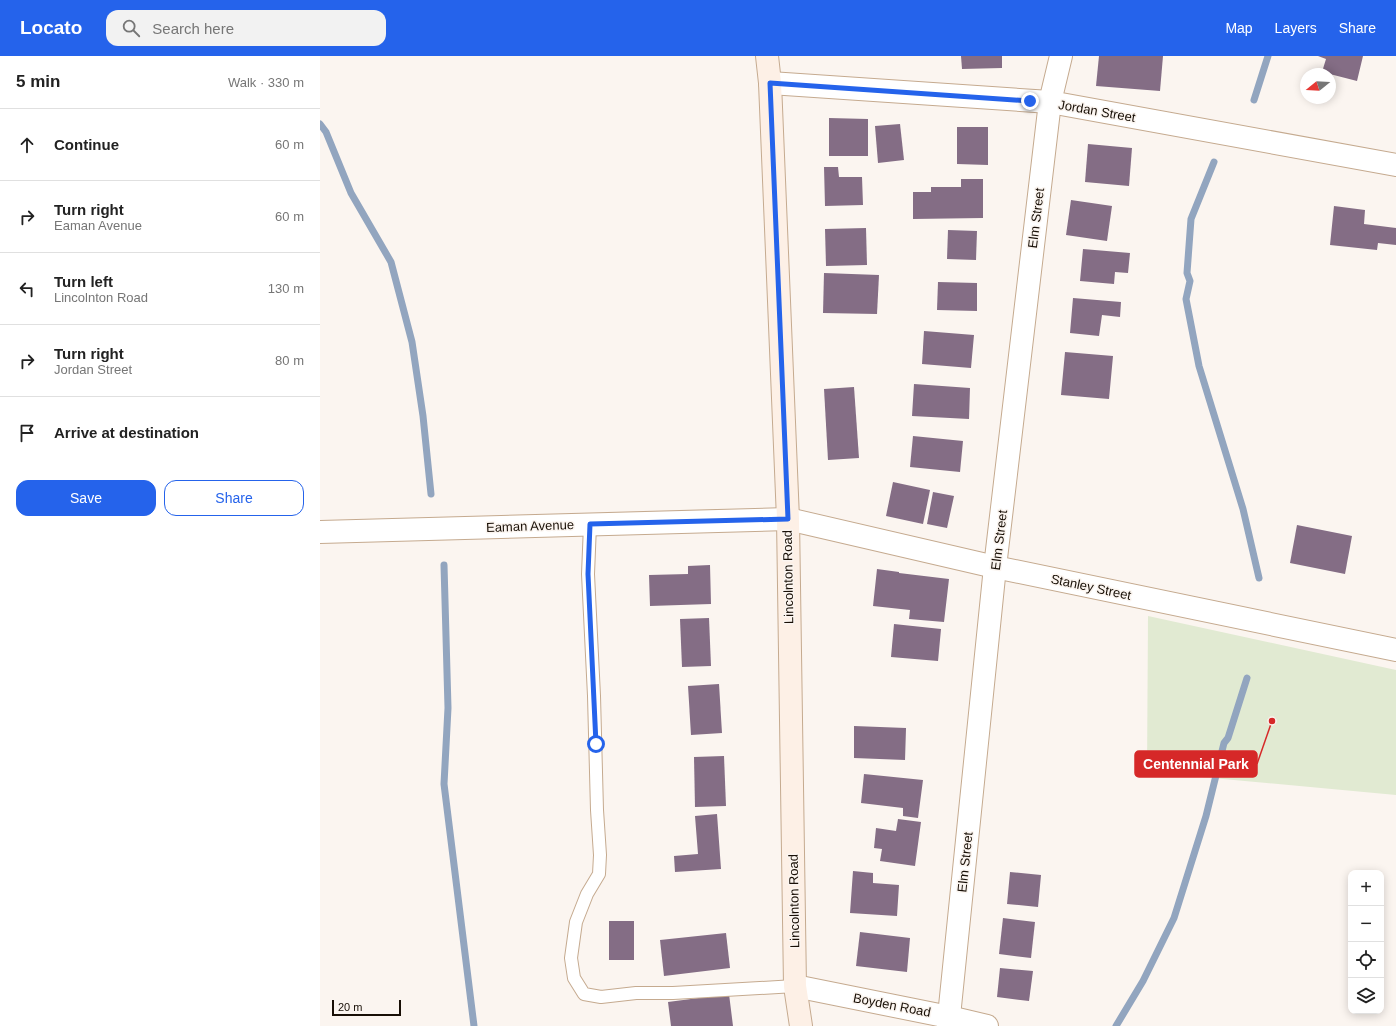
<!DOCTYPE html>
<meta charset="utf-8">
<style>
:root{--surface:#fff;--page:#f2f2f2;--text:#222;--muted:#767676;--line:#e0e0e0;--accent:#2563eb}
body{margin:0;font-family:Helvetica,sans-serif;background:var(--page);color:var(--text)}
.controls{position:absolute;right:12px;bottom:12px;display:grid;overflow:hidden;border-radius:8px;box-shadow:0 2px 10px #0003}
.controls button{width:36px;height:36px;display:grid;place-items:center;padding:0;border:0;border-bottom:1px solid var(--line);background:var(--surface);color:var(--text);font:20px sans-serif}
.compass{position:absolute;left:980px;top:12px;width:36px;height:36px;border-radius:50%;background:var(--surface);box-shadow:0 2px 10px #0003;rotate:252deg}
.scale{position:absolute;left:12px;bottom:10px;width:69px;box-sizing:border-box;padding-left:4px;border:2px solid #180f06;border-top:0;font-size:11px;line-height:14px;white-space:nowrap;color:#180f06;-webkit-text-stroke:3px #fbf5f0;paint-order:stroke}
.stop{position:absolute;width:12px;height:12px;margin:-9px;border:3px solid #2563eb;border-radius:50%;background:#fff}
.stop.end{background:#2563eb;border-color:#fff;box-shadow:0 1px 4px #0008}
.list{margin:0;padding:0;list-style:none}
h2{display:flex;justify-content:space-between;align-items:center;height:52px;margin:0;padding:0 16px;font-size:17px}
h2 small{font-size:13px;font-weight:400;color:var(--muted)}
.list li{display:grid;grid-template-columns:26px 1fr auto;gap:12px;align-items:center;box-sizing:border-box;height:72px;padding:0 16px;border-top:1px solid var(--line)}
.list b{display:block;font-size:15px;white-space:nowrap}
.list p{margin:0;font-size:13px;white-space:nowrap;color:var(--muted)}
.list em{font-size:13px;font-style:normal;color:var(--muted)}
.actions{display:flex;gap:8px;padding:12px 16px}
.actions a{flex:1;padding:9px 0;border:1px solid var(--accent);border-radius:12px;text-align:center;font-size:14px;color:var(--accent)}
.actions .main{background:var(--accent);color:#fff}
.icon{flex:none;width:22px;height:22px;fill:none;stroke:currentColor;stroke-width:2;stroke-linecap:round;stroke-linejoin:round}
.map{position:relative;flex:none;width:1076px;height:970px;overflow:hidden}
header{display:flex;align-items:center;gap:24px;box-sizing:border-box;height:56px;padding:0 20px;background:var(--accent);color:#fff}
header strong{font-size:19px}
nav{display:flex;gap:22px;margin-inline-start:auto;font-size:14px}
.search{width:280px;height:36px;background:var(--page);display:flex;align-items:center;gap:10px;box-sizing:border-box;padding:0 14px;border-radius:12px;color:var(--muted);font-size:15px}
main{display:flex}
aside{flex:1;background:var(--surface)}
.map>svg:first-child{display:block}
</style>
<header>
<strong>Locato</strong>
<div class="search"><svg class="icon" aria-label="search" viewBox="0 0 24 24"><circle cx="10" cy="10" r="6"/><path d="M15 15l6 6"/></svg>Search here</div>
<nav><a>Map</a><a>Layers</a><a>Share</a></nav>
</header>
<main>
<aside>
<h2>5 min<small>Walk · 330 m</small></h2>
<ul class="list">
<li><svg class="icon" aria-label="ahead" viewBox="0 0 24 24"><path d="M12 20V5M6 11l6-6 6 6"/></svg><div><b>Continue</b></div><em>60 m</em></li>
<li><svg class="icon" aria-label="right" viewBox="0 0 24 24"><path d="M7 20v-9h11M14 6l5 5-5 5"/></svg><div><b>Turn right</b><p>Eaman Avenue</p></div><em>60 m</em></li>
<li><svg class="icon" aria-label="left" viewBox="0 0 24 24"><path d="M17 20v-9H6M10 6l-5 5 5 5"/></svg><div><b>Turn left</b><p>Lincolnton Road</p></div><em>130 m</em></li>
<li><svg class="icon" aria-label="right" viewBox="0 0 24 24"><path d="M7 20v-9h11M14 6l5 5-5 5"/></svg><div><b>Turn right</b><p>Jordan Street</p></div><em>80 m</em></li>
<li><svg class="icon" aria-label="arrive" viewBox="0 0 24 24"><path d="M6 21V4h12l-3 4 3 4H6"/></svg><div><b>Arrive at destination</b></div></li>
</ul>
<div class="actions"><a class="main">Save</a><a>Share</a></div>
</aside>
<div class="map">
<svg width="1076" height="970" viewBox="0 0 1076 970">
<rect width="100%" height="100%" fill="#fbf5f0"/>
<polygon fill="#e1ead2" points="828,560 1076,614 1076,739 827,716"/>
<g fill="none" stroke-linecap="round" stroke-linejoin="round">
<g stroke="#92a5bf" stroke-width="7">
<polyline points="934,44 948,0"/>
<polyline points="0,68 6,76 31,137 71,206 92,286 103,360 111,438"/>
<polyline points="894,106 871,163 867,217 870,225 866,243 879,310 923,453 939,522"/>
<polyline points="124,509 128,652 124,728 154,970"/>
<polyline points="796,970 823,925 854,862 886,760 904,687 908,682 927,622"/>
</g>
</g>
<g fill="#846d85">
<polygon points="641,0 682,0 682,12 642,13"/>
<polygon points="779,0 843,0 840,35 776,30"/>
<polygon points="998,0 1043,0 1037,25 1002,16 1006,3"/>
<polygon points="509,62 548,63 548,100 509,100"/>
<polygon points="580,68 584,104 558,107 555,70"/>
<polygon points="637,71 668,71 668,109 637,108"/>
<polygon points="768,88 812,92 809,130 765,126"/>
<polygon points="504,111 518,111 519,121 542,121 543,149 505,150"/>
<polygon points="641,123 663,123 663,162 593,163 593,136 611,136 611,131 641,131"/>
<polygon points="751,144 792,150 787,185 746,179"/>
<polygon points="1014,150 1045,154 1044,168 1076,172 1076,189 1058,187 1057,194 1010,189"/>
<polygon points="546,172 547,209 506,210 505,173"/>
<polygon points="628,174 657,175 656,204 627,203"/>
<polygon points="763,193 810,197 808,217 795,216 794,228 760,225"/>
<polygon points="504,217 559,219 557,258 503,257"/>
<polygon points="618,226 657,227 657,255 617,254"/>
<polygon points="753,242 801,246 800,261 782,259 779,280 750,277"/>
<polygon points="604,275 654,279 651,312 602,308"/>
<polygon points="745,296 793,300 789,343 741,339"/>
<polygon points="594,328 650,332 649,363 592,360"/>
<polygon points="534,331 539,402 508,404 504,333"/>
<polygon points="593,380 643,385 640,416 590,411"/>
<polygon points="573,426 610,434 603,468 566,460"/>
<polygon points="613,436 634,440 627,472 607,468"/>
<polygon points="977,469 1032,480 1025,518 970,507"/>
<polygon points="390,509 391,548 330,550 329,519 368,518 368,510"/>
<polygon points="557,513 579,516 579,517 629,523 624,566 589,563 590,554 553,550"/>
<polygon points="389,562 391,610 362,611 360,563"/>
<polygon points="574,568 621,573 618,605 571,601"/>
<polygon points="399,628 402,677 371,679 368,630"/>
<polygon points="534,670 586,672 585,704 534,702"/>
<polygon points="404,700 406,750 375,751 374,701"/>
<polygon points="544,718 603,724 598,762 583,760 583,752 541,747"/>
<polygon points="397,758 401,813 355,816 354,800 378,798 375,760"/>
<polygon points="578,763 601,766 595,810 560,805 562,793 554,792 556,772 576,775"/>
<polygon points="533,815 553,817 553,827 579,829 577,860 530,857"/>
<polygon points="690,816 721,819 718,851 687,848"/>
<polygon points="683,862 715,866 711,902 679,898"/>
<rect x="289" y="865" width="25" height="39"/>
<polygon points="540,876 590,882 587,916 536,910"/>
<polygon points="406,877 410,912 344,920 340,884"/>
<polygon points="680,912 713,915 709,945 677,941"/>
<polygon points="409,938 413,970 351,970 348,946"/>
</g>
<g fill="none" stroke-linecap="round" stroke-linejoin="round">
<g stroke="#c5aa8f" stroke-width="14">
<polyline id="lane" points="270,469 268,518 274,640 277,754 280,799 279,818 267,838 256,866 251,902 254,922 264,938 281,941 316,937 353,937 475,930"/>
</g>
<g stroke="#c5aa8f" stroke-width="24">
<g id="street">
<polyline points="450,27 730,46 1076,109"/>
<polyline points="0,476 468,463 675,511 1076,594"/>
<polyline points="475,930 629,961 667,970"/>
<polyline points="628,970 675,511 730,46 741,0"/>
</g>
</g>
<g stroke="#c5aa8f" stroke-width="24">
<polyline id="secondary" points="447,0 450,27 468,463 475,930 481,970"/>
</g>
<use href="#lane" stroke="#fff" stroke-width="12"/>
<use href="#street" stroke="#fff" stroke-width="22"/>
<use href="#secondary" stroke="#fdf0e6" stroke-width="22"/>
</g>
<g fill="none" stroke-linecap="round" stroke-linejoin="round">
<polyline stroke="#2563eb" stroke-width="5" points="276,688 268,518 270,468 468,463 450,27 710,45"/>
</g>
<g text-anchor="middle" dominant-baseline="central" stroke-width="3" stroke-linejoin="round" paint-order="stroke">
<g font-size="13" fill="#180f06" stroke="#fbf5f0">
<text transform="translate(777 55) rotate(10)">Jordan Street</text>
<text transform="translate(716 162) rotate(-83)">Elm Street</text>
<text transform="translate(210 470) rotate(-2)">Eaman Avenue</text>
<text transform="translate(679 484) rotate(-83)">Elm Street</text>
<text transform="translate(468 521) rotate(-91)">Lincolnton Road</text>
<text transform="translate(771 531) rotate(12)">Stanley Street</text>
<text transform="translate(645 806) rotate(-84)">Elm Street</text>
<text transform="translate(474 845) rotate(-91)">Lincolnton Road</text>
<text transform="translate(572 949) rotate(11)">Boyden Road</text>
</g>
</g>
<path fill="none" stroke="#d62828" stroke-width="1.5" d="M952 665L937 708"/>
<circle fill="#d62828" stroke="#fbf5f0" stroke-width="1.5" cx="952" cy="665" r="4"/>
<rect fill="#d62828" stroke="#d62828" stroke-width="1.5" x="815" y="695" width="122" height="26" rx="4"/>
<g font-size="14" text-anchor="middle" font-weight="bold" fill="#fff">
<text x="876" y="713">Centennial Park</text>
</g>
</svg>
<div class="controls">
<button>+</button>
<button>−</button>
<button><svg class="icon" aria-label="locate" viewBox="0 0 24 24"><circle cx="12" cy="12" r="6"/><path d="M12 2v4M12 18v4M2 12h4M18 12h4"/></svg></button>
<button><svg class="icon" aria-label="layers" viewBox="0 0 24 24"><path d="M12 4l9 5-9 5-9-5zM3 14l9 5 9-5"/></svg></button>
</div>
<svg class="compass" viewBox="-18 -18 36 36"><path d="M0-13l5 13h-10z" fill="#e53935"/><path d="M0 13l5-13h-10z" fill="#767676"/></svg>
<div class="scale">20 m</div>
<div class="stop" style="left:276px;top:688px"></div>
<div class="stop end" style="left:710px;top:45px"></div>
</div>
</main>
